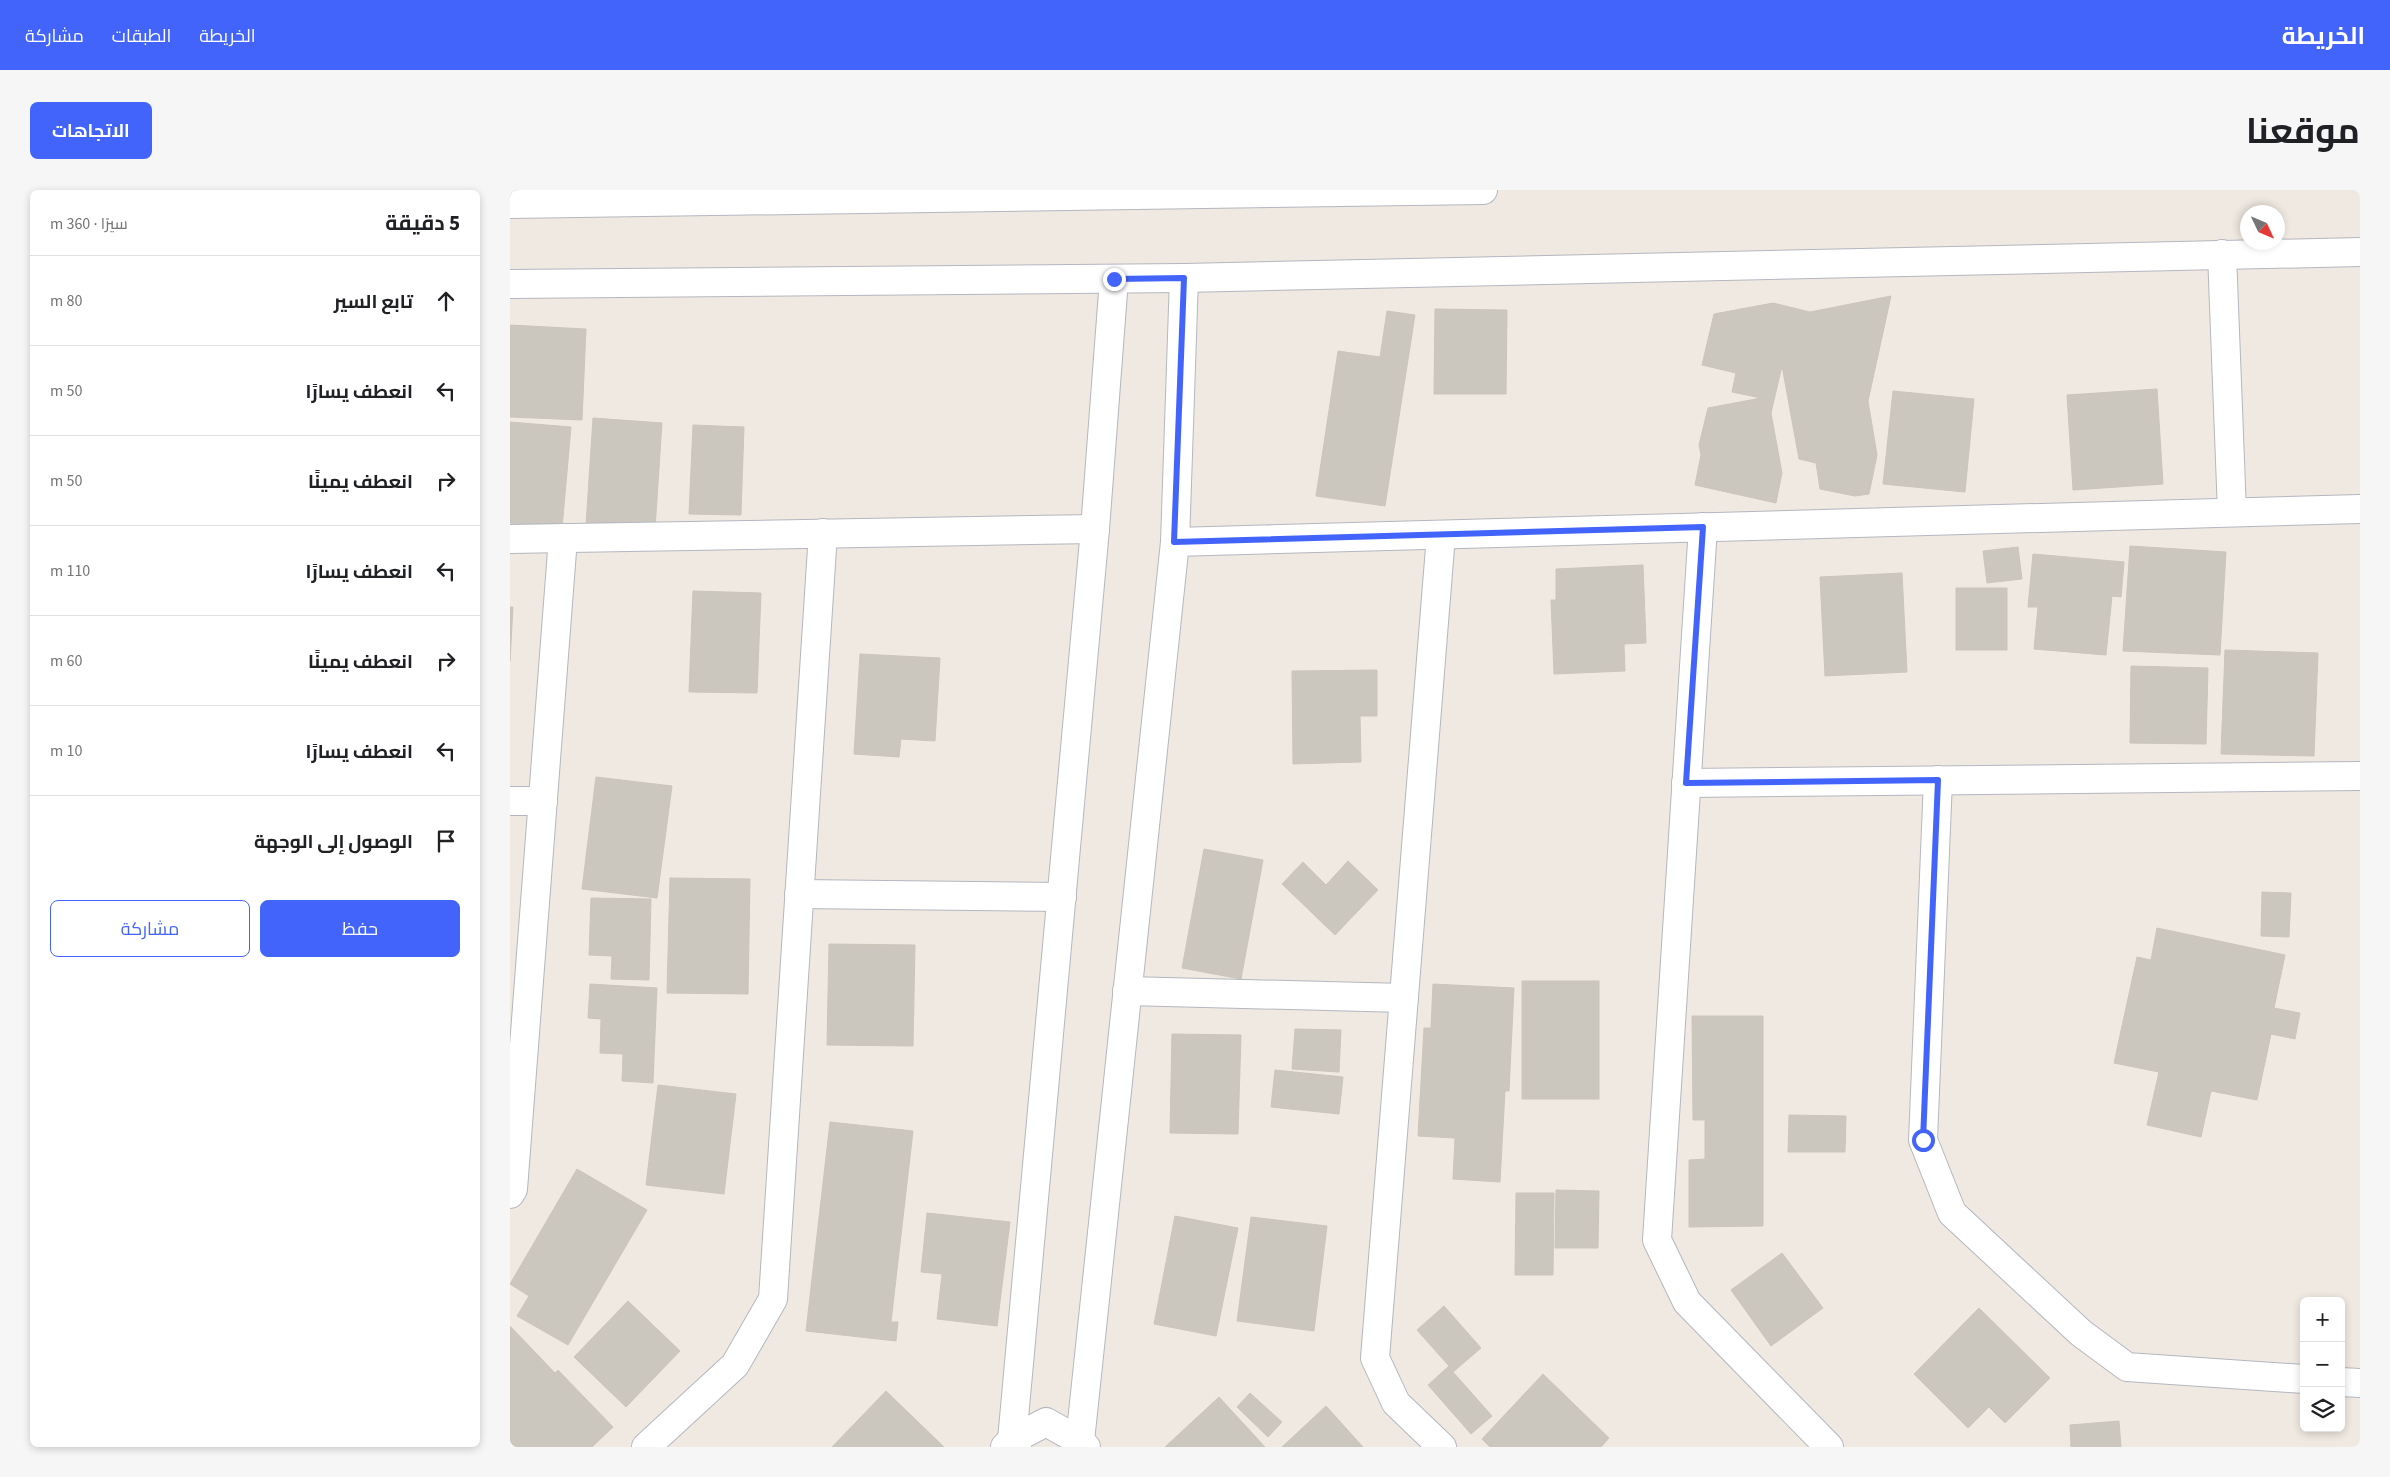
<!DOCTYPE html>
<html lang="ar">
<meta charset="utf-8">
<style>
:root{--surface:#fff;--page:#f6f6f6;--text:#202124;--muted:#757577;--line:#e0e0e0;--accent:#4264fb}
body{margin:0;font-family:"Source Sans 3",Cairo,sans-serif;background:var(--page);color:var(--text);direction:rtl}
.controls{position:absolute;right:15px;bottom:15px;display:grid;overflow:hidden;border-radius:8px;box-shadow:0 2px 8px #0003}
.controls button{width:45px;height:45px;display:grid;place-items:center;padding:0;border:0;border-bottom:1px solid var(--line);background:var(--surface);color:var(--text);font:25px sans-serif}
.compass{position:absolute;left:1730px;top:15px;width:45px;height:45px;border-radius:50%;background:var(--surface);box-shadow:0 2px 8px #0003;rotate:134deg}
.stop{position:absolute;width:15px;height:15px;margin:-11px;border:4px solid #4264fb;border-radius:50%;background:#fff}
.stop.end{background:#4264fb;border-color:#fff;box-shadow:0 1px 5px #0008}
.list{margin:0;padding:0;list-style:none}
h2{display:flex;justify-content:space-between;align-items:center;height:65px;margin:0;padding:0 20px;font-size:21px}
h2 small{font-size:16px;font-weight:400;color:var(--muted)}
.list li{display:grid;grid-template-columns:32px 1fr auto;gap:15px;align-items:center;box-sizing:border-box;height:90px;padding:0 20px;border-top:1px solid var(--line)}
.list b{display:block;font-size:19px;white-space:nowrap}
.list em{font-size:16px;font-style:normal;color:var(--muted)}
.actions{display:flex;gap:10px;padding:15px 20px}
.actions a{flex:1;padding:11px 0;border:1px solid var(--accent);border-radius:8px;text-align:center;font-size:18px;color:var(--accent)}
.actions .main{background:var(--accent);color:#fff}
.icon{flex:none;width:28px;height:28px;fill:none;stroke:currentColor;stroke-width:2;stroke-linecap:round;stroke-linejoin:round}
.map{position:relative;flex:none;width:1850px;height:1257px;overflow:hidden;direction:ltr;border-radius:8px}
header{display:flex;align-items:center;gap:30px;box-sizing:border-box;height:70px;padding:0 25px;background:var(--accent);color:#fff}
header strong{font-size:24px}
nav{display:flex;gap:28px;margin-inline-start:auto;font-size:18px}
.intro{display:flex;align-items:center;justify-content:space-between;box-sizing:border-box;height:120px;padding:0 30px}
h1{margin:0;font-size:35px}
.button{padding:12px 22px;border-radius:8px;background:var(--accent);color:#fff;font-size:18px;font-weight:700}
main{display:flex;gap:30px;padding:0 30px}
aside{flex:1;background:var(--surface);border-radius:8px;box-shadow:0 2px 8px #0003}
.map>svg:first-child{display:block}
</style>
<header>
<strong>الخريطة</strong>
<nav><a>الخريطة</a><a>الطبقات</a><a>مشاركة</a></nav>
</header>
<div class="intro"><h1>موقعنا</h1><a class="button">الاتجاهات</a></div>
<main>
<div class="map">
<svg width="1850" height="1257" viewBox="0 0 1850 1257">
<rect width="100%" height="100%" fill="#efe9e1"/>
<g fill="#cbc7bf" stroke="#cbc5ba">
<polygon points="1381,106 1358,211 1367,265 1359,304 1345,306 1310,299 1306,273 1289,269 1272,176 1261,223 1272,283 1266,313 1185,295 1191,265 1189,255 1198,218 1251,208 1222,202 1226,183 1192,175 1204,124 1263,113 1300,122"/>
<polygon points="925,119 997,120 996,204 924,204"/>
<polygon points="877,121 905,125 875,316 806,306 828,161 870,167"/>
<polygon points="0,135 76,139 72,230 0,227"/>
<polygon points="1647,199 1653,294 1563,300 1557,205"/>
<polygon points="1383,201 1464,209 1455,302 1373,294"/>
<polygon points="83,228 152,233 145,339 76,335"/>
<polygon points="0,232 61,237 52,338 0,333"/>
<polygon points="183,235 234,237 231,325 179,324"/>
<polygon points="1620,356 1716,362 1710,465 1613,461"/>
<polygon points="1508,357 1512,389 1477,393 1473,361"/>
<polygon points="1523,364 1614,372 1611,407 1602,406 1596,465 1524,459 1528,417 1518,417"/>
<polygon points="1133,375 1136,453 1114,454 1115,481 1044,484 1041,410 1046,410 1046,379"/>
<polygon points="1392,383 1397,482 1315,486 1310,387"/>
<rect x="1446" y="398" width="51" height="62"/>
<polygon points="183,401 251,403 247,503 179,502"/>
<polygon points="0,417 3,417 0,471"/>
<polygon points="1715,460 1808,463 1804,566 1711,564"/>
<polygon points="350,464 430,468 425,551 391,549 389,567 344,564"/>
<polygon points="1621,476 1698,478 1696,554 1620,553"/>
<polygon points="867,480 867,526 850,526 851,572 783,574 782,481"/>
<polygon points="86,587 162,596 147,708 72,699"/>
<polygon points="694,659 753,670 731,789 672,778"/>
<polygon points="838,671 868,700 825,745 772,694 793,672 816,695"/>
<polygon points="160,688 240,689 238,804 157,803"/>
<polygon points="1752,702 1781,703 1779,747 1751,746"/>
<polygon points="81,708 141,709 139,790 101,789 102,766 79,765"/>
<polygon points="1647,738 1775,765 1764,818 1790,823 1785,849 1761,844 1747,910 1701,901 1691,947 1637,935 1649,882 1604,873 1627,767 1641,770"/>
<polygon points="319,754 405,755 403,856 317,855"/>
<rect x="1012" y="791" width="77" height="118"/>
<polygon points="80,794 147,798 143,893 112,891 113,864 90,863 91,829 78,828"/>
<polygon points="923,794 1004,798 999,901 995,901 990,992 943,989 945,948 908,946 914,838 921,838"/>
<polygon points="1182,826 1253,826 1253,1036 1179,1037 1179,970 1195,969 1195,930 1183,930"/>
<polygon points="785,839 831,840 829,882 782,879"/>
<polygon points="662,844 731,845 728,944 660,943"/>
<polygon points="765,880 833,887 829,924 761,917"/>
<polygon points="148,895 226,904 214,1004 136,995"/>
<polygon points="1279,925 1336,926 1335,962 1278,962"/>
<polygon points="320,932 403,941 381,1132 388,1132 386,1151 296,1141"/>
<polygon points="67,979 137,1020 58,1155 7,1126 19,1106 0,1094"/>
<polygon points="1046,1000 1089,1001 1088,1058 1045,1058"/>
<polygon points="1006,1003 1044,1003 1043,1085 1005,1085"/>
<polygon points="417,1023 500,1032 487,1136 427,1129 432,1084 411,1082"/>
<polygon points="665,1026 728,1038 706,1146 644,1134"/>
<polygon points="741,1027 817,1036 804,1141 727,1131"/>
<polygon points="1272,1063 1313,1118 1261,1156 1221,1100"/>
<polygon points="118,1111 170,1161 116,1217 64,1167"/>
<polygon points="934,1116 971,1158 943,1182 982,1226 961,1244 918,1195 939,1176 907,1140"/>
<polygon points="1469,1118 1540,1188 1495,1233 1479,1217 1458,1238 1404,1184"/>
<polygon points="0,1136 45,1183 48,1180 103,1237 82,1257 0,1257"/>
<polygon points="1033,1184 1099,1248 1091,1257 980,1257 972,1249"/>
<polygon points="376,1201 434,1257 322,1257"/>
<polygon points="740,1203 772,1232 758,1247 727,1217"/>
<polygon points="709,1207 755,1257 655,1257"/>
<polygon points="816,1216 853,1257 772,1257"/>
<polygon points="1609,1231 1611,1257 1561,1257 1560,1235"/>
</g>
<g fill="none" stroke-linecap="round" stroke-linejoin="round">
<g stroke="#b4b7c1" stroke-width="30">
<g id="minor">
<polyline points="0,14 973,0"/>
<polyline points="1712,64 1722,322"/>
<polyline points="0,94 674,88 1850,62"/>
<polyline points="1193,337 1147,1050 1177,1112 1319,1257"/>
<polyline points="931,345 865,1168 886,1213 932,1257"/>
<polyline points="0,349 585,339"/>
<polyline points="665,352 1850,319"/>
<polyline points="1428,590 1413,950 1442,1023 1571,1143 1617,1177 1794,1189"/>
<polyline points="1176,593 1850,586"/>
<polyline points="0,611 33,611"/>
<polyline points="289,704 552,707"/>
<polyline points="617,801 894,808"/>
<polyline points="0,1004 3,999 53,348"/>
<polyline points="1831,1192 1850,1193"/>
<polyline points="136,1257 225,1175 263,1109 313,343"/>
<polyline points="495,1257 502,1250 536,1232 570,1251 576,1257"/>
<polyline points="507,1257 502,1250 585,339 604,89"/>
<polyline points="566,1257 570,1251 665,352 674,88"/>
</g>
</g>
<use href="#minor" stroke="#fff" stroke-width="28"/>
</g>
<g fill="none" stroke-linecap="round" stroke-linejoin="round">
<polyline stroke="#4264fb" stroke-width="6" points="604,89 674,88 664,352 1193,337 1176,593 1428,590 1413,950"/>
</g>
</svg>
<div class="controls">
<button>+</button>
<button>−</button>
<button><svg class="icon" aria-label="layers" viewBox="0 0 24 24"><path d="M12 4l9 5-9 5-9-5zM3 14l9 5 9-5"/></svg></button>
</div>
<svg class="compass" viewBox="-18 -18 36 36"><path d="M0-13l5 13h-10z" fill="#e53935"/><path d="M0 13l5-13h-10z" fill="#757577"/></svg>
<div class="stop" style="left:1413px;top:950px"></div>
<div class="stop end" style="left:604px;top:89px"></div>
</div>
<aside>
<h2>5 دقيقة<small>سيرًا · 360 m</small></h2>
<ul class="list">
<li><svg class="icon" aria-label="ahead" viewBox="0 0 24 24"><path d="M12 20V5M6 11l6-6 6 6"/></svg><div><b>تابع السير</b></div><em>80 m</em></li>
<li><svg class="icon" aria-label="left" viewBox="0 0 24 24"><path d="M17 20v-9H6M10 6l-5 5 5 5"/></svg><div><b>انعطف يسارًا</b></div><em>50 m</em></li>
<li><svg class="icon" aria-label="right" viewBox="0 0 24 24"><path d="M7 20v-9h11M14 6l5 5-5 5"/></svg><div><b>انعطف يمينًا</b></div><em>50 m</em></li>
<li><svg class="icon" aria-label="left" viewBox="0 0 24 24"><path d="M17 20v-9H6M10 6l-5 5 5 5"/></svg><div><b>انعطف يسارًا</b></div><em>110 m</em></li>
<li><svg class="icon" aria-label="right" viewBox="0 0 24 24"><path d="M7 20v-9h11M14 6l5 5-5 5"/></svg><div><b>انعطف يمينًا</b></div><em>60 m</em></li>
<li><svg class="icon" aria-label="left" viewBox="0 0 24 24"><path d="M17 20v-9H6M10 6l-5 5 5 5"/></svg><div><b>انعطف يسارًا</b></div><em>10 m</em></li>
<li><svg class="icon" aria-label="arrive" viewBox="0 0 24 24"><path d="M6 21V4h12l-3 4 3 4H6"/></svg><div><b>الوصول إلى الوجهة</b></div></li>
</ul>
<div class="actions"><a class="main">حفظ</a><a>مشاركة</a></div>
</aside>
</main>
